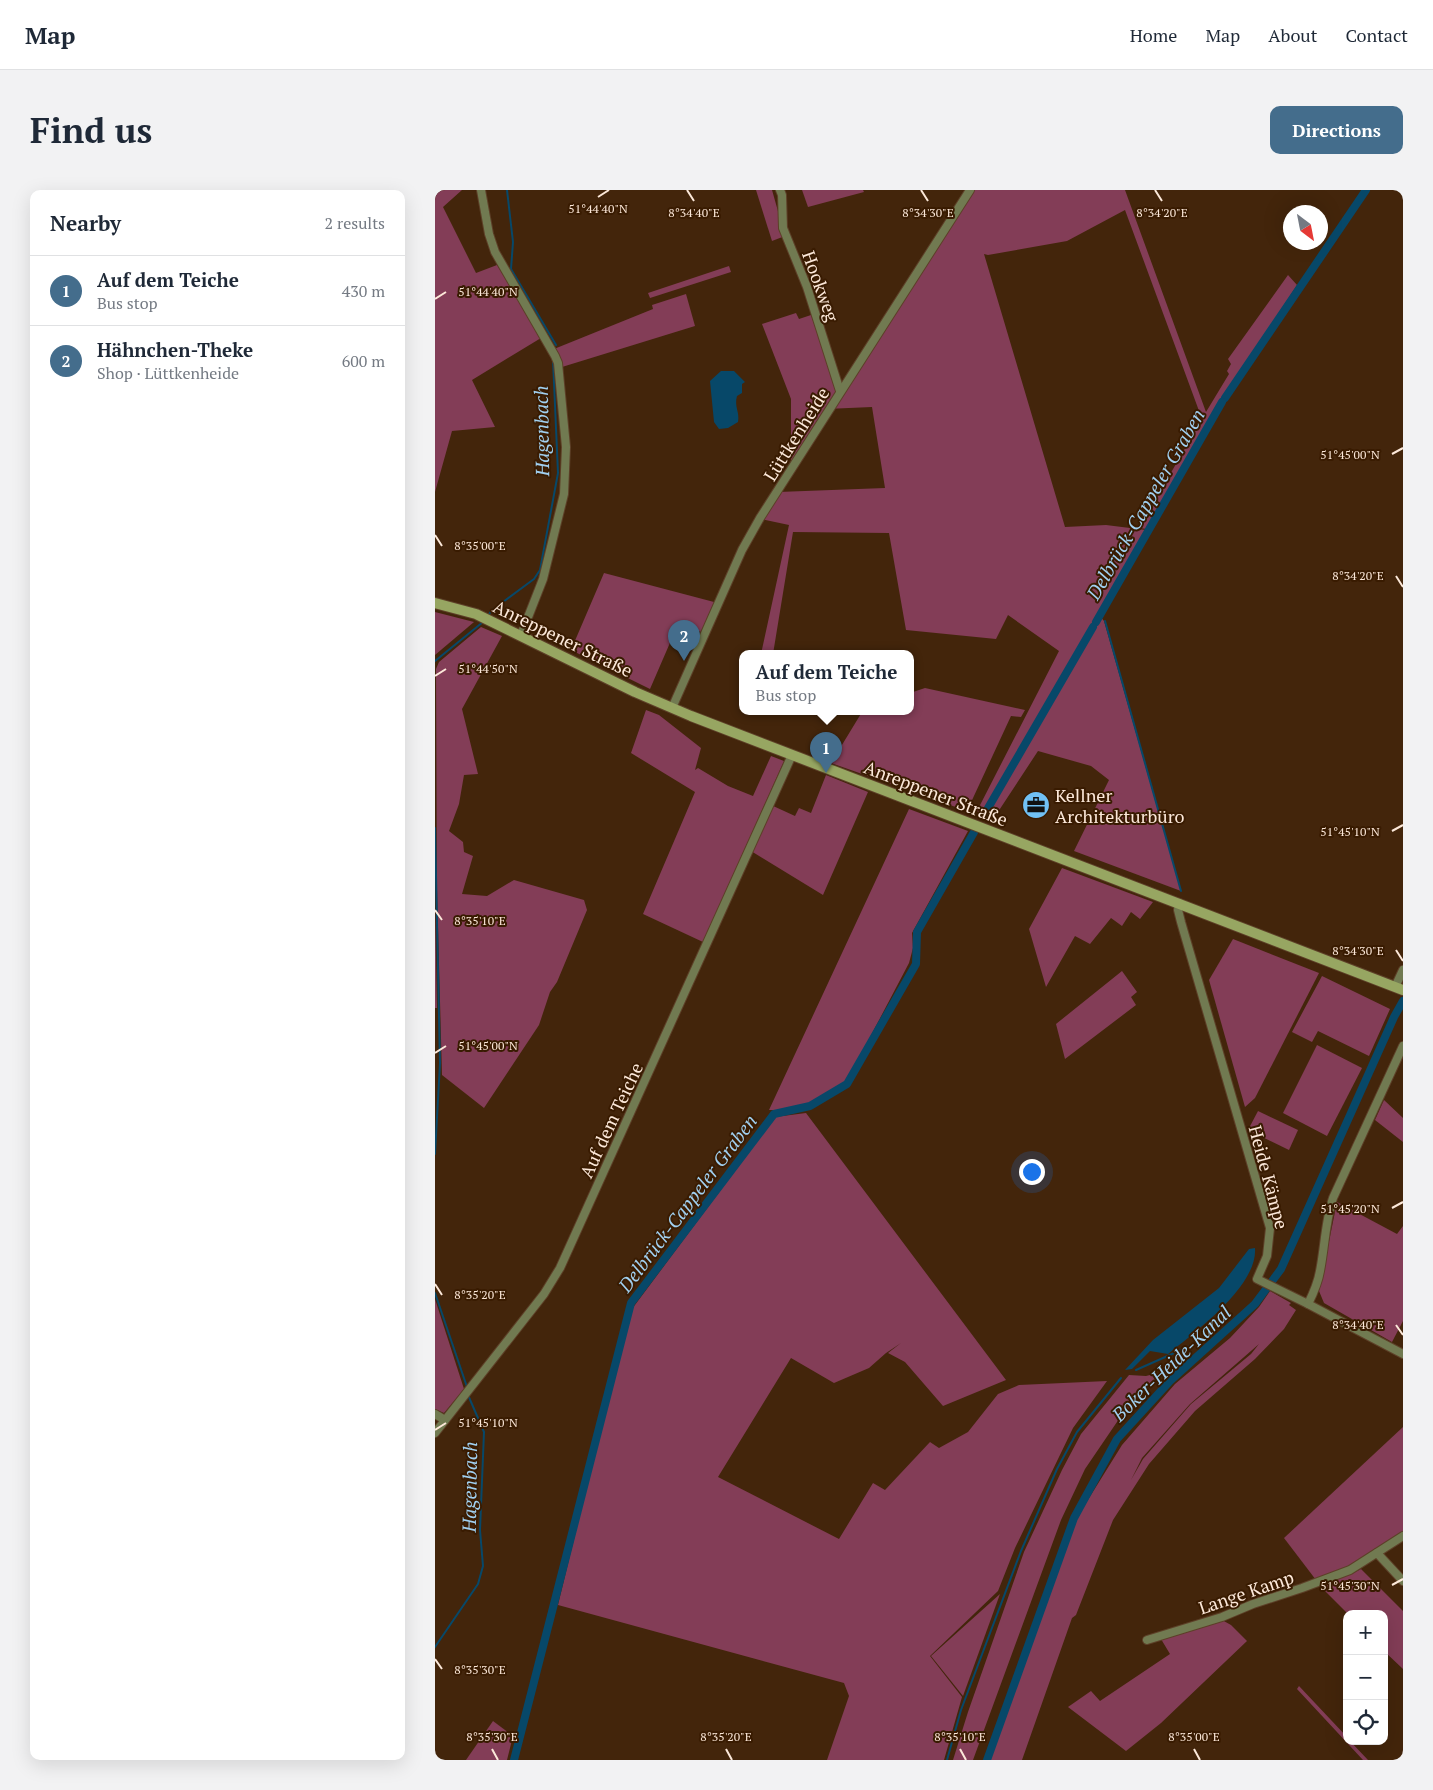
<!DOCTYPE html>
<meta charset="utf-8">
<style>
:root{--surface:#fff;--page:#f2f2f3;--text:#1f2937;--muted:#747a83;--line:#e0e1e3;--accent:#446d8c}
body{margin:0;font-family:"PT Serif",serif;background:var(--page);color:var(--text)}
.controls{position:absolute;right:15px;bottom:15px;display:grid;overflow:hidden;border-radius:10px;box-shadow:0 5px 20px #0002}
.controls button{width:45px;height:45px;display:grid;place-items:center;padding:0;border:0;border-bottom:1px solid var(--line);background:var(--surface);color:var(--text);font:25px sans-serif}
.compass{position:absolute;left:848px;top:15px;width:45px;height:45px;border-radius:50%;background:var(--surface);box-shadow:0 5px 20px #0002;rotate:148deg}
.you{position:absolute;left:596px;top:981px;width:18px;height:18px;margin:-12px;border:4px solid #fff;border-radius:50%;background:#1a73e8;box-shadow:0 0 0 8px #1a73e833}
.badge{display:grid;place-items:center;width:32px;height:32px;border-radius:50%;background:var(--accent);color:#fff;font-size:16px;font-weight:700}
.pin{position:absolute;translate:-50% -41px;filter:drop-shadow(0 1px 2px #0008)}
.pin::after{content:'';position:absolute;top:26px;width:18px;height:15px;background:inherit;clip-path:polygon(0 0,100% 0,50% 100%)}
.popup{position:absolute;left:304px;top:460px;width:175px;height:65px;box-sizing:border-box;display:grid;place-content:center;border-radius:10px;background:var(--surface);filter:drop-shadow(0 1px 4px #0005);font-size:16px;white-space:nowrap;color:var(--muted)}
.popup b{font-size:19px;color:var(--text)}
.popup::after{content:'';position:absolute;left:50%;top:100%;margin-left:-10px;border:10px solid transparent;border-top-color:var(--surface)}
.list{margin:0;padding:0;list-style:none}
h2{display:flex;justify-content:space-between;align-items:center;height:65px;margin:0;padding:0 20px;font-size:21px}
h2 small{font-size:16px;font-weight:400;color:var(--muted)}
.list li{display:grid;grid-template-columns:32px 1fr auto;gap:15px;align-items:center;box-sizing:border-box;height:70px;padding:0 20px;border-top:1px solid var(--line)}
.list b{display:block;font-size:19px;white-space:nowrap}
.list p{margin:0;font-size:16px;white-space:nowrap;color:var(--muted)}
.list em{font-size:16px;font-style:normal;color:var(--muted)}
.icon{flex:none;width:28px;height:28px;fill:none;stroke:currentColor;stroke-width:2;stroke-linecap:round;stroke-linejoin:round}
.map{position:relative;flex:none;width:968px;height:1570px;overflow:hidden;border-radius:10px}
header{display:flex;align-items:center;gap:30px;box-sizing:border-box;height:70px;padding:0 25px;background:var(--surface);border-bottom:1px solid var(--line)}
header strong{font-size:24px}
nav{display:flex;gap:28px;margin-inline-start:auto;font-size:18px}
.intro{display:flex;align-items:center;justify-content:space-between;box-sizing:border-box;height:120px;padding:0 30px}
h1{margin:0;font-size:35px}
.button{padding:12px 22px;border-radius:10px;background:var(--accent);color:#fff;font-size:18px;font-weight:700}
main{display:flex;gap:30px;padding:0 30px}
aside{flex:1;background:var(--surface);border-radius:10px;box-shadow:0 5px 20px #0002}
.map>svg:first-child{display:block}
</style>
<header>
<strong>Map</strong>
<nav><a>Home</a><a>Map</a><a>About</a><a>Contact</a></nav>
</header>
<div class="intro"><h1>Find us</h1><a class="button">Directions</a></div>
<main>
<aside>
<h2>Nearby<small>2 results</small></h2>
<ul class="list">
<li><span class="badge">1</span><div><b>Auf dem Teiche</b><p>Bus stop</p></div><em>430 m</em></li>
<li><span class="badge">2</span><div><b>Hähnchen-Theke</b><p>Shop · Lüttkenheide</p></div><em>600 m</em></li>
</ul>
</aside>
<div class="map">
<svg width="968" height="1570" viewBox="0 0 968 1570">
<rect width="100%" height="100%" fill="#43250b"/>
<g fill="#833d57" fill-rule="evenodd">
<polygon points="0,0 27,0 8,17 41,83 62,75 106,148 37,190 60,237 17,241 0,302"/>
<polygon points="321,0 337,0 350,46 337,51"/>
<polygon points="367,0 428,0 429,2 373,17"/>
<polygon points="539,0 690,0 771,222 794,184 792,181 796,174 793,169 853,85 862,95 774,230 712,339 704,338 767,229 690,20 632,51 553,65 549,64 630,337 671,335 711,340 663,424 669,431 746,701 639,661 674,590 656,576 603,561 559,628 542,621 624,461 573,425 561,449 471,440 454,343 358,342 338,464 326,464 354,335 326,329 343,302 450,298 437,217 391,219 356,275 356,209 327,134 361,123 364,129 376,125 403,203 407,207"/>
<polygon points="294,76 296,82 215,108 213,103"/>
<polygon points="251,104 260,136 127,177 119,159 218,119 217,115"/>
<polygon points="169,383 279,412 266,442 244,432 215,499 136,460"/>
<polygon points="0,422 39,432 0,465"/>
<polygon points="46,437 67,446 27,519 43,584 29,585 24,614 14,641 28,652 29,662 38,666 27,704 52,706 79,690 149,710 152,720 122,792 115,802 104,835 49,918 7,885 2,700 1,479 4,472"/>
<polygon points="490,498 590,520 586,527 576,526 532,621 396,573 427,522 475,522 475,503"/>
<polygon points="211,520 224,525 266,558 260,580 263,578 293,596 318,606 336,566 349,571 268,752 208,724 260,602 196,563"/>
<polygon points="391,585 433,602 388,705 316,661 336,615 360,626 364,618 376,623"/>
<polygon points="474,619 533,641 477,743 478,758 474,773 412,891 390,906 372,915 344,920 334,920"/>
<polygon points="627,678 718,712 705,729 696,722 687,736 676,728 655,754 640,746 611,797 594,739"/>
<polygon points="0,719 2,818 0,818"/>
<polygon points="798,749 884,783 820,908 810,917 774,790"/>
<polygon points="687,781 702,802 696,807 701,815 630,869 621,834"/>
<polygon points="887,786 955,819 934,866 883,841 877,852 857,842"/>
<polygon points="882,855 927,878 892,946 848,923"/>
<polygon points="949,910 968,928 968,952 940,930"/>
<polygon points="823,921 863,940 854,960 813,940"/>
<polygon points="371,923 571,1190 508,1216 470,1172 453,1163 466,1153 451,1163 434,1178 399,1193 356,1168 283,1287 404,1349 438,1293 450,1300 495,1252 504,1258 533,1242 563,1204 584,1195 672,1191 638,1238 580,1358 563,1401 495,1466 527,1507 509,1570 392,1570 414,1506 409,1493 123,1415 194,1123 340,927"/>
<polygon points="902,1012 962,1044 968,1036 968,1131 957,1152 889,1113 884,1101"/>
<path d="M835,1101L856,1113L854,1115L861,1120L849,1139L820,1169L760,1221L714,1274L678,1330L641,1425L637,1428L587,1570H554L641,1329L687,1255L740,1194L795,1148L824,1117ZM824,1154L816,1164L756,1214L708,1269L696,1290L707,1268L755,1214Z"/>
<polygon points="0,1109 29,1199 9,1223 0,1219"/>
<polygon points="727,1182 684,1229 650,1279 626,1330 538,1570 518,1570 533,1522 589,1362 627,1280 646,1244 694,1185 711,1186"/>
<polygon points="968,1237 968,1344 913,1377 881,1390 849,1348"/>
<polygon points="926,1379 968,1421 968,1479 949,1461 949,1424 913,1424 885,1396 918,1383"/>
<polygon points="565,1404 528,1506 496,1466"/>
<polygon points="787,1430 796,1435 812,1451 726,1533 691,1561 633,1517 656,1501 665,1511 735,1464 726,1449"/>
<polygon points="864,1496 912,1547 912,1551 915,1551 933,1570 928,1570 862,1499"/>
<polygon points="58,1531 78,1546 72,1570 31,1570"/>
</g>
<g fill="#074869">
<path d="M286,181H299L310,192L307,194V203L302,206C299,217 305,222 303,232L293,238L284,239L279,232L275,191Z"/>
<path d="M820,1058C823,1096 760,1142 733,1164L715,1161L697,1179L690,1180L718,1150L784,1098L814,1059Z"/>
</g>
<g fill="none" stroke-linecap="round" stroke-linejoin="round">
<g stroke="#074869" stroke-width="2">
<polyline points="72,0 78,52 76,79 121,155"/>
<polyline points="53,426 56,421 99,389 105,380 123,283 118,170"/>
<polyline points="670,431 746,701"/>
<polyline points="0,471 48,432"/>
<polyline points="0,638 5,873 0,964"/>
<polyline points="0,1103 32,1197"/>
<polyline points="701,1180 755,1156"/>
<polyline points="0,1457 43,1394 48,1376 45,1340 49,1242 33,1205"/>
<polyline points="512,1570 526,1520 586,1361 622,1279 642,1242 686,1188"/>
</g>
<g stroke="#074869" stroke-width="8">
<polyline points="790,208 931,0"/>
<polyline points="661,432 787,212"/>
<polyline points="549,625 658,437"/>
<polyline points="79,1570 196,1113 339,924 375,916 412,894 481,774 482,742 542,637"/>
<polyline points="552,1570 639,1328 682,1249 735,1191 820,1114 846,1079 959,827 968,811"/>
</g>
<g stroke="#5d4028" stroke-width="10">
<g id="street">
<polyline points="46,0 54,44 60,62 120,166 123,173 131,257 129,304 108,389 86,445"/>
<polyline points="345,0 347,5 348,38 372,97 405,201"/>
<polyline points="237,518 307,360 325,328 535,0"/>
<path d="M744,713L743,720L746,732L835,1038L832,1066L822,1089L873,1114C878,1104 883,1093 885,1081C890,1056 890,1032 898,1008L968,856"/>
<polyline points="960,797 968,780"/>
<polyline points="873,1114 968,1164"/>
<polyline points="0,1224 10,1230"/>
<polyline points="0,1243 109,1104 125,1078 357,565"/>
<polyline points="942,1363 968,1391"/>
<polyline points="712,1450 787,1427 818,1414 867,1398 915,1380 968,1346"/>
</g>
</g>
<g stroke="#5d4028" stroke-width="12">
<polyline id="secondary" points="0,413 41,424 200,502 256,526 968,800"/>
</g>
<use href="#street" stroke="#717a51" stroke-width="8"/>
<use href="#secondary" stroke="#97a662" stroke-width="10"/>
</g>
<path fill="none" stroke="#fce8d9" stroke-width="2" d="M252,0L259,11M486,0L493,11M720,0L727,11M163,7L174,0M0,109L11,102M957,264L968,258M0,345L7,356M961,386L968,397M0,486L11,479M957,641L968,635M0,720L7,730M961,760L968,771M0,863L11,856M957,1018L968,1012M0,1094L7,1105M961,1135L968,1145M0,1240L11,1233M957,1395L968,1389M0,1469L7,1479M57,1559L63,1570M291,1559L297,1570M525,1559L531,1570M759,1559L765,1570"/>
<defs>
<g id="office-disc" transform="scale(1.4375)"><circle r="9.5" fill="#71c1f5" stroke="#391b01"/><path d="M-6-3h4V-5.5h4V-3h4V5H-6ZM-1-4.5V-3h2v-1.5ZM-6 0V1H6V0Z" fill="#111"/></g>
</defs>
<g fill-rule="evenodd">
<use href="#office-disc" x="601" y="615"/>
</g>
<g text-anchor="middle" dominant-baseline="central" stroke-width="4" stroke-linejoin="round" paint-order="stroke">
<g font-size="18" fill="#fce8d9" stroke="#391b01">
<text transform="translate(386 96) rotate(70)">Hookweg</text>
<text transform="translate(361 244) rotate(-58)">Lüttkenheide</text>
<text transform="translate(128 448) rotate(26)">Anreppener Straße</text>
<text transform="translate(501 603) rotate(21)">Anreppener Straße</text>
<text transform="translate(176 930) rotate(-65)">Auf dem Teiche</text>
<text transform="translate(834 987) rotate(75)">Heide Kämpe</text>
<text transform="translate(811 1402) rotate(-19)">Lange Kamp</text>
</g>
<g font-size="18" fill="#fce8d9" stroke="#391b01" text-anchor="start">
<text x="620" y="605">Kellner<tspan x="620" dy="21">Architekturbüro</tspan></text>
</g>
<g font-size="19" font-style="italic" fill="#a1d0f0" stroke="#391b01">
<text transform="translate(106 241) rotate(-91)">Hagenbach</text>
<text transform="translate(710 314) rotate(-60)">Delbrück-Cappeler Graben</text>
<text transform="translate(252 1013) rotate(-53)">Delbrück-Cappeler Graben</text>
<text transform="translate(736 1173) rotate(-44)">Boker-Heide-Kanal</text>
<text transform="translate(34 1297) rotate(-89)">Hagenbach</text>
</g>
</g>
<g font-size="12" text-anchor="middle" fill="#fce8d9" stroke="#391b01" stroke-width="4" stroke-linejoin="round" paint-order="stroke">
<text x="163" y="23">51°44'40"N</text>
<text x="259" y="27">8°34'40"E</text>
<text x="493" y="27">8°34'30"E</text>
<text x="727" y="27">8°34'20"E</text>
<text x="53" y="106">51°44'40"N</text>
<text x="915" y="269">51°45'00"N</text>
<text x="45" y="360">8°35'00"E</text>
<text x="923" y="390">8°34'20"E</text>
<text x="53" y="483">51°44'50"N</text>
<text x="915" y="646">51°45'10"N</text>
<text x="45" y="735">8°35'10"E</text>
<text x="923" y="765">8°34'30"E</text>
<text x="53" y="860">51°45'00"N</text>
<text x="915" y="1023">51°45'20"N</text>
<text x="45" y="1109">8°35'20"E</text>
<text x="923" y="1139">8°34'40"E</text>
<text x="53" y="1237">51°45'10"N</text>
<text x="915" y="1400">51°45'30"N</text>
<text x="45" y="1484">8°35'30"E</text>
<text x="57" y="1551">8°35'30"E</text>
<text x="291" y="1551">8°35'20"E</text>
<text x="525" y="1551">8°35'10"E</text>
<text x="759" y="1551">8°35'00"E</text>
</g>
</svg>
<div class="controls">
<button>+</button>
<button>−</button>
<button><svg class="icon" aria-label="locate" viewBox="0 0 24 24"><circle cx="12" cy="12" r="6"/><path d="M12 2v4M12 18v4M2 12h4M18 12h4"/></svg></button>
</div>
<svg class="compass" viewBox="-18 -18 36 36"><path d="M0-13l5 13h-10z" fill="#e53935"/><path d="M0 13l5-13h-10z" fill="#747a83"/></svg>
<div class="you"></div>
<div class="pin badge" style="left:391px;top:583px">1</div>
<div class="popup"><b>Auf dem Teiche</b>Bus stop</div>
<div class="pin badge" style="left:249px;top:471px">2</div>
</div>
</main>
